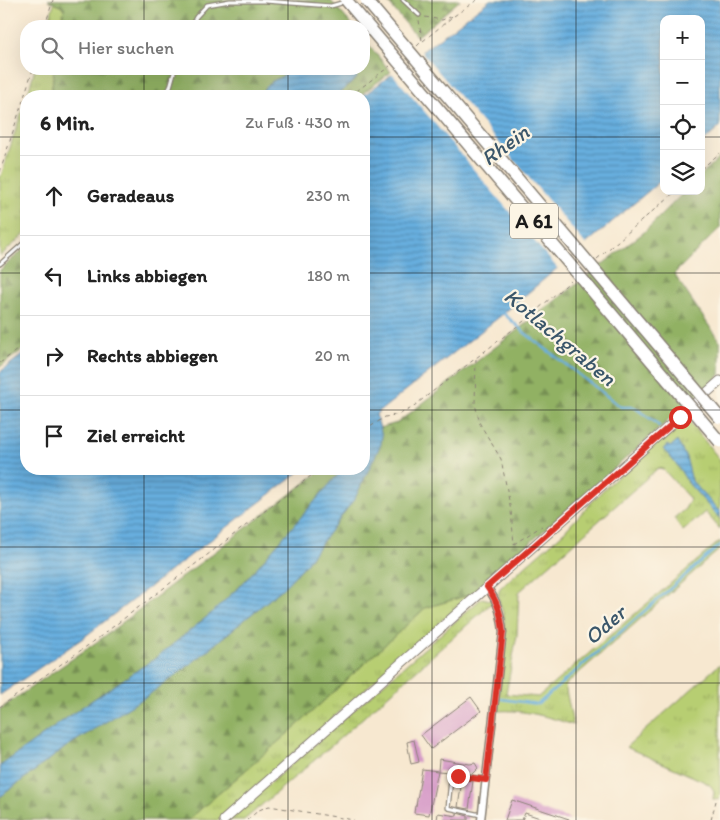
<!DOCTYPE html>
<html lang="de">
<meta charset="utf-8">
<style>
:root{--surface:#fff;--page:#f6f6f6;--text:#222;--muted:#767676;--line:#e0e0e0}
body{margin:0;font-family:Itim,sans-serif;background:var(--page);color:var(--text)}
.controls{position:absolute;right:15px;top:15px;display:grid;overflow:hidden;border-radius:10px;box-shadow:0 5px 20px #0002}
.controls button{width:45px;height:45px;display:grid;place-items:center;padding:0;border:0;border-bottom:1px solid var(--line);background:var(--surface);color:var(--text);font:25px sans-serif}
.stop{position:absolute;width:15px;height:15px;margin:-11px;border:4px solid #d93025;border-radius:50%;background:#fff}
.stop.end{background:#d93025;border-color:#fff;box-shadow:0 1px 5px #0008}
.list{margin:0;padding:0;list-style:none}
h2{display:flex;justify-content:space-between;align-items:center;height:65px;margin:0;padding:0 20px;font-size:21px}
h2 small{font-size:16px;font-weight:400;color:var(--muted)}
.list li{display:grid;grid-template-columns:32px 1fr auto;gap:15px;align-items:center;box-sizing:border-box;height:80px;padding:0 20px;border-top:1px solid var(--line)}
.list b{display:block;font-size:19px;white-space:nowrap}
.list em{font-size:16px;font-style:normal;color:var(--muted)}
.icon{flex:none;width:28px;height:28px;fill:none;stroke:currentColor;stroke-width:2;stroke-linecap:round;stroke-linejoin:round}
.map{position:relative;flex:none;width:720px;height:820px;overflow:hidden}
.search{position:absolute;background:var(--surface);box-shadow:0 5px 20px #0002;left:20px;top:20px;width:350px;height:55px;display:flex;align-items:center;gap:12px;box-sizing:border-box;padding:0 18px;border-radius:20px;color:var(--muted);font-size:19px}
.panel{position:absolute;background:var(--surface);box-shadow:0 5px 20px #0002;left:20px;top:90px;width:350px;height:385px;border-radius:20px}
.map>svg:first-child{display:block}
</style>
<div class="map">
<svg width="720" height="820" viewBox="0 0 720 820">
<defs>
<pattern id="grass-tufts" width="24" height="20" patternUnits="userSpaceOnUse" patternTransform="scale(1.25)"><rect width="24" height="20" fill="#b7ce72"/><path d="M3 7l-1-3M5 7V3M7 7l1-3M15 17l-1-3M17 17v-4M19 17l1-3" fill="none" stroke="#9db062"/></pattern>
<pattern id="forest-firs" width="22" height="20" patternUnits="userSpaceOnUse" patternTransform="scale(1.25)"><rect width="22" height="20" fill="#91b164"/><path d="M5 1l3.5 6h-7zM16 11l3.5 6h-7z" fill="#768f52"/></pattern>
<pattern id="water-rules" width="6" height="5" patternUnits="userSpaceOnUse" patternTransform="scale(1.25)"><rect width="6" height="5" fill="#67aede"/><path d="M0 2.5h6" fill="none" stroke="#548db3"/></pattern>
</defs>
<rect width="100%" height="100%" fill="#fcf5e5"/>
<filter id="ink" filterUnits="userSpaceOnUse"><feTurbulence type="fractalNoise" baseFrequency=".02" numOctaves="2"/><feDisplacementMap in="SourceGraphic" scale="10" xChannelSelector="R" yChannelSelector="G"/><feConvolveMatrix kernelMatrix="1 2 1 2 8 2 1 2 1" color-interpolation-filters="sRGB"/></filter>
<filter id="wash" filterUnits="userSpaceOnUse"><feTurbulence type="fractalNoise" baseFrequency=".0096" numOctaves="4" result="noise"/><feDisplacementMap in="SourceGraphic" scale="20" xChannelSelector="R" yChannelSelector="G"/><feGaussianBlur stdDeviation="1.12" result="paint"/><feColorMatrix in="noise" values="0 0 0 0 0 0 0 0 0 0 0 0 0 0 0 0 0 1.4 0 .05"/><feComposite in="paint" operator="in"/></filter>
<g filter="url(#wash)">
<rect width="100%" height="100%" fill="#f7e8d0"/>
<g fill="url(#grass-tufts)" stroke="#6a7547">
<polygon points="54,3 64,8 61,26 48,26"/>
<polygon points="35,69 54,69 51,96 27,96"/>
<polygon points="26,98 26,233 0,256 0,179"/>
<path d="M685,416L720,460V529L705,512L683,531L674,518L685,509L690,499L663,469L658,468L519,592L517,635L506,694L538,697L720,541V549L565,685L573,725C549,717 523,709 497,711C500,681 507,648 504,618C503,608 495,598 500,588L564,532L602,491Z"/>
<polygon points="472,594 218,820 188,820 293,729 425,608"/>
<polygon points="482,598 494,601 330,747 244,820 228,820"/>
<polygon points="720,664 720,795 719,800 713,799 714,791 711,786 705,782 626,747"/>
</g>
<g fill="url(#forest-firs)" stroke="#566640">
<polygon points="48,0 330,0 353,26 61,26 64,8"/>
<polygon points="386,0 460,0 417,37"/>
<polygon points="364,39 391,72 359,96 336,96 357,78 350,73 341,74 329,69 364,69"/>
<polygon points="54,69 296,69 271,82 257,96 51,96"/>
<polygon points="720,157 720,228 674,274 720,342 720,375 472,594 425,608 293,729 188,820 0,820 0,797 66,747 150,694 193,662 282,589 305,565 355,498 382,436 379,428 397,423 643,233 685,191 701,191 701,175"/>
<polygon points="26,247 26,347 0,367 0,270"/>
<polygon points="323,469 343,469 246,580 213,612 157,657 82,707 0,766 0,709 98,641"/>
</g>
<g fill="url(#water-rules)" stroke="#42657d">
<polygon points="490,0 720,0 720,127 701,144 701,19 664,19 664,178 503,314 376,414 382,436 381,444 355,498 305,565 282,589 193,662 150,694 66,747 0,797 0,766 82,707 157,657 213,612 246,580 343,469 364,469 363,96"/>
<polygon points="296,69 329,69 341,74 350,73 356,74 357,78 336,96 257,96 271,82"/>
<polygon points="26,352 26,469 303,469 83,638 0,695 0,372"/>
<polygon points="677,441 686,457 692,481 720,512 720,519 688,483 677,465 663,449 668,445 670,447"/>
</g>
<polygon fill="#f7e8d0" points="420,50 587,246 559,270 391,72"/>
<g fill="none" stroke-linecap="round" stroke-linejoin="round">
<g stroke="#67aede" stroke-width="2.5">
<polyline points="501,311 525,333 621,407 634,407 655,422 659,426"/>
<polyline points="501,699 538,704 720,545"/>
</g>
</g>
<g id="blocks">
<g fill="#d599c7">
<polygon points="471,697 481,711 431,749 421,735"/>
<polygon points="414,740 419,762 411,764 407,742"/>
<polygon points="439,759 470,764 475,763 478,768 472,774 438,771"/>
<polygon points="422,769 438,771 429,815 414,813 415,806 416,806"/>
<polygon points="462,780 473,781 469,809 458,807"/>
<polygon points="512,800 569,819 569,820 546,820 525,813 522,820 505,820"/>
<polygon points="438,813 457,816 457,813 468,816 468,820 437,820"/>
</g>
</g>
</g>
<g filter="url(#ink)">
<use href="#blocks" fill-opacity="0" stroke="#8a8276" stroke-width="1"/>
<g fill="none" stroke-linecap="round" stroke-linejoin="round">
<g stroke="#8a8276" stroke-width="5.5">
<g id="lane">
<polyline points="403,0 419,15"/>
<polyline points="191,26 196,17 207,5 230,1 265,1 331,6 345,2"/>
<polyline points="165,96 170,87 175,69"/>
<polyline points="0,264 26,241"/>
<polyline points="481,815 448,808 451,779 452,778 462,776 485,779"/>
</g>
</g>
<g stroke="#8a8276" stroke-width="9">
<path id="street" d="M481,820L503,632C501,614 498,602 487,587"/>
</g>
<g stroke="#8a8276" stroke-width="11">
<polyline id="secondary" points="224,820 720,381"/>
</g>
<g stroke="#8a8276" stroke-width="1" stroke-dasharray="4 4" stroke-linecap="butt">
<polyline points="454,16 477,0"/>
<polyline points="425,17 442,20 453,16"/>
<polyline points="45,26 53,0"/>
<polyline points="423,41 451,18"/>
<polyline points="417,46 422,41 419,20"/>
<polyline points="350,96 390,66"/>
<polyline points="701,169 720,153"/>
<polyline points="0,172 33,69"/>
<polyline points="597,259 676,191"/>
<polyline points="476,359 475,404 480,424 501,459 511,511 514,544 542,526"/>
<polyline points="0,363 26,343"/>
<polyline points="364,431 385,417 400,414 410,409 524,321 571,281"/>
<polyline points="0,707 97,639 320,469"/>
<polyline points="247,820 259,810 269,806 354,820"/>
<polyline points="711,820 716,801"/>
</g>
<use href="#lane" stroke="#fff" stroke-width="3"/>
<use href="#street" stroke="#fff" stroke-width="6"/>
<use href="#secondary" stroke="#fff" stroke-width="9"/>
<g stroke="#8a8276" stroke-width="14" stroke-linecap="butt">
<g id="highway-bridge">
<polyline points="346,0 720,442"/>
<polyline points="366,0 720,418"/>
</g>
</g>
<use href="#highway-bridge" stroke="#fff" stroke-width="11"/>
</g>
</g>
<g fill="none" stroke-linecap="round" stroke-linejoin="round" filter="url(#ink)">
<path stroke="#d93025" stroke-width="6" d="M458,776L486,780L503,632C501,614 498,602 487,587L680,417"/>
</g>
<path fill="none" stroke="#1c1c1c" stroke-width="1" stroke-opacity="0.55" d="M144,0V26M288,0V26M432,0V820M576,0V820M144,69V96M288,69V96M0,137H26M364,137H664M701,137H720M0,273H26M364,273H720M0,410H26M364,410H720M144,469V820M288,469V820M0,547H720M0,683H720"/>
<g text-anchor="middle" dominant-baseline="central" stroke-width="4.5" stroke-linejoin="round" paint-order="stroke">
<rect fill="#fcf5e5" stroke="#5f5d58" stroke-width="1" x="510" y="203.5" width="48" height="35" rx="4"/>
<g font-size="20" font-weight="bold" fill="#1c1c1c">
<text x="534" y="221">A 61</text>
</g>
<g font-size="22" font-style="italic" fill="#3a566a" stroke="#fcf5e5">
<text transform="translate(505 145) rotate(-36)">Rhein</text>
<text transform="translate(560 337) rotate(40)">Kotlachgraben</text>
<text transform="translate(605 625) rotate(-41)">Oder</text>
</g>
</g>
</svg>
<div class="controls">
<button>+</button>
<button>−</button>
<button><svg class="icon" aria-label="locate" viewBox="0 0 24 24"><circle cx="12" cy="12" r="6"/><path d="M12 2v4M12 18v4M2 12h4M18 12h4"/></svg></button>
<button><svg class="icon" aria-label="layers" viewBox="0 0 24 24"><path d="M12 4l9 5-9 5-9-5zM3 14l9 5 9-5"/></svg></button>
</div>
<div class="stop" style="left:680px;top:417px"></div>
<div class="stop end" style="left:458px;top:776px"></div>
<div class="search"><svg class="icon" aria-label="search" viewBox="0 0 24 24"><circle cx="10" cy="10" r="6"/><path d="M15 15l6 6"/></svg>Hier suchen</div>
<section class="panel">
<h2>6 Min.<small>Zu Fuß · 430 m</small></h2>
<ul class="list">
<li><svg class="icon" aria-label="ahead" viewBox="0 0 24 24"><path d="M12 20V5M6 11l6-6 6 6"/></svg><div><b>Geradeaus</b></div><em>230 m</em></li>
<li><svg class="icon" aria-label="left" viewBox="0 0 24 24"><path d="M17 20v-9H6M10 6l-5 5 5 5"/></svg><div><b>Links abbiegen</b></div><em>180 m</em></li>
<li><svg class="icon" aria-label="right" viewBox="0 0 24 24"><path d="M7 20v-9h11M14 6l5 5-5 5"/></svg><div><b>Rechts abbiegen</b></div><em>20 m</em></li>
<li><svg class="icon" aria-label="arrive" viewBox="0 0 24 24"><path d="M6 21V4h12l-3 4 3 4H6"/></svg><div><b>Ziel erreicht</b></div></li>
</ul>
</section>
</div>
